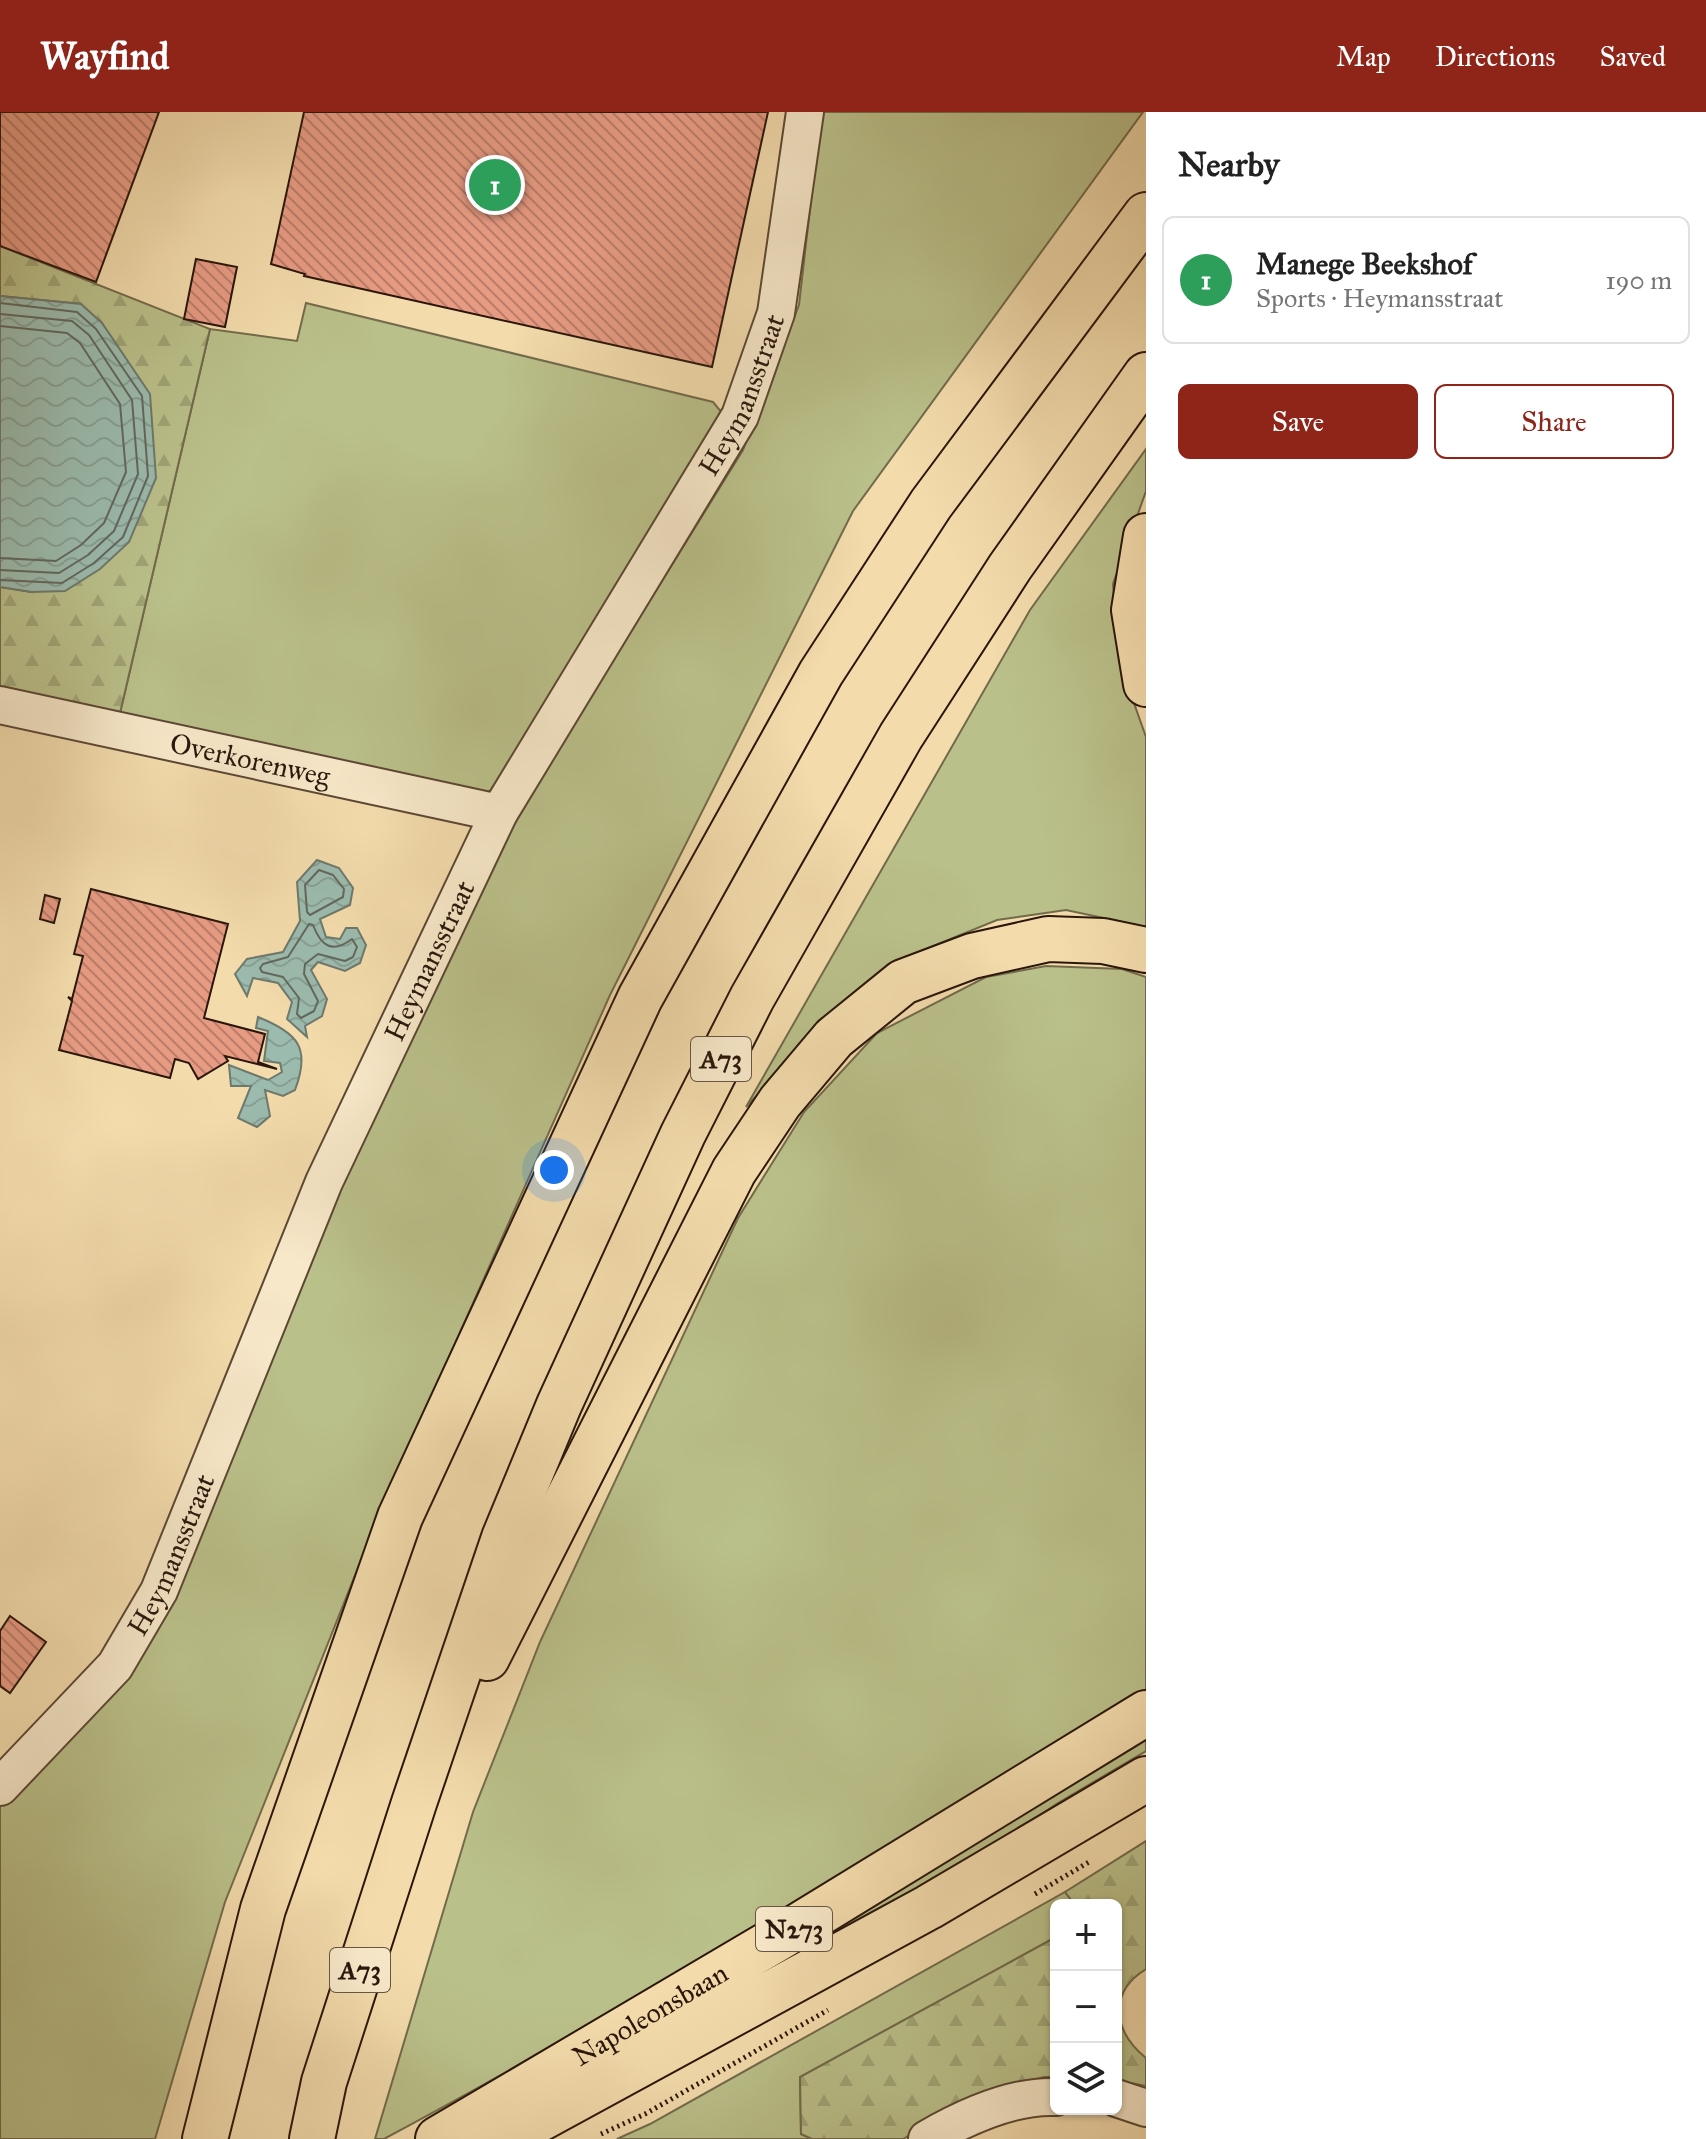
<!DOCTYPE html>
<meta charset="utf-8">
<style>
:root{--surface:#fff;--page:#f6f6f6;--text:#222;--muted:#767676;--line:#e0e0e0;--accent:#8f2418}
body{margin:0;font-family:"IM FELL Great Primer",serif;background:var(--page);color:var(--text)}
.controls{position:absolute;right:24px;bottom:24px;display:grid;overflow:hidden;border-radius:12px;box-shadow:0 2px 6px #0004}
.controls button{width:72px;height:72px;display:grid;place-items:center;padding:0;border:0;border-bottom:2px solid var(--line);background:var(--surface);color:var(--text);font:40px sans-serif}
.you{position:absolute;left:554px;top:1058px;width:28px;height:28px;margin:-20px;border:6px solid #fff;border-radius:50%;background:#1a73e8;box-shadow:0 0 0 12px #1a73e833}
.badge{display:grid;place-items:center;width:52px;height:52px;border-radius:50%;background:var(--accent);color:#fff;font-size:26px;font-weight:700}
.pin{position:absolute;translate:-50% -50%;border:4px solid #fff;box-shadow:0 2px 8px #0006}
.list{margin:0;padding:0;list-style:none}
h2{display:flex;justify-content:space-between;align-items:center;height:104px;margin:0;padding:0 32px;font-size:34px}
h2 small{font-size:26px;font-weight:400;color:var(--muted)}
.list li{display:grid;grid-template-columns:52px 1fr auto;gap:24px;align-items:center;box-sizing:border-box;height:128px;margin:0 16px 16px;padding:0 16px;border:2px solid var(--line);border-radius:12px}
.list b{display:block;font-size:30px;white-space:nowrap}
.list p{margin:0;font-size:26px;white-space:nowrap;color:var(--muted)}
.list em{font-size:26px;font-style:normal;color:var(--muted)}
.actions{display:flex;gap:16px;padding:24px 32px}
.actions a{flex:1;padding:18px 0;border:2px solid var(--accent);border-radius:12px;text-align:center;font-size:28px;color:var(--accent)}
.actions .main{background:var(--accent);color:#fff}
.icon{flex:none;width:44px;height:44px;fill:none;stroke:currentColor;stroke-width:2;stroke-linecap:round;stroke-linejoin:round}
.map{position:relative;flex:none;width:1146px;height:2027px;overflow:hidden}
header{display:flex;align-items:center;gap:48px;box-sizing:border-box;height:112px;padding:0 40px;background:var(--accent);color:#fff}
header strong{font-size:38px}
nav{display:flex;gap:44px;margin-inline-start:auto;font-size:28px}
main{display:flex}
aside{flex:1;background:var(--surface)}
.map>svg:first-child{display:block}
</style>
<header>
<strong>Wayfind</strong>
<nav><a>Map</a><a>Directions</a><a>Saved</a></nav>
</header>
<main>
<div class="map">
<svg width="1146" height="2027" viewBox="0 0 1146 2027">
<defs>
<pattern id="forest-firs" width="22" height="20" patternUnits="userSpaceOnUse" patternTransform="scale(2)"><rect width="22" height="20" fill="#bac08a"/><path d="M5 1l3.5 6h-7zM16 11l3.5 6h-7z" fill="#a0a476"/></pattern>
<pattern id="water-waves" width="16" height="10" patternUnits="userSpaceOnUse" patternTransform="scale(2)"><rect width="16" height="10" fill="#9bbbae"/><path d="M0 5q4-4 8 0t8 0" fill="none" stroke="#86a094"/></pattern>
<pattern id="building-back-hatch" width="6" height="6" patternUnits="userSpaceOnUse" patternTransform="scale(2)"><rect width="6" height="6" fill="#e79b83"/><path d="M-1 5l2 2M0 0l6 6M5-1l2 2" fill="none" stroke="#bb7d6a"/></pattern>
</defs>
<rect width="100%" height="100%" fill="#f3dbac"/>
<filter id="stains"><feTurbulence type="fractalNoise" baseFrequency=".0025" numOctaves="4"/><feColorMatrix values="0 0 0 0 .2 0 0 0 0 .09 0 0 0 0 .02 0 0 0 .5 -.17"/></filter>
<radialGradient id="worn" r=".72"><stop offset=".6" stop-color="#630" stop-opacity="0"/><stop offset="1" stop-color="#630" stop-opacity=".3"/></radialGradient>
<g fill="#bac08a" stroke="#726b4b" stroke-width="2">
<polygon points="821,0 1143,0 853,399 610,883 381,1398 225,1790 155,2027 0,2027 0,1693 119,1568 342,1068 516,705 743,338 799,193"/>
<polygon points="306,191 713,290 723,302 503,674 476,684 120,601 210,217 297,229"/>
<polygon points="1146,337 1146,379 1113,472 1119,549 1146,625 1146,815 1066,798 997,808 901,847 816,919 746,995 1030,498"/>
<path d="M1046,854L1122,857L1146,865V1579C894,1732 644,1888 384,2027H375L473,1700L540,1530L738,1106L804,1000L877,921L986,865Z"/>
<polygon points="1146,1611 1146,1639 1058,1691 905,1793 485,2027"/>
<polygon points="1065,1780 1075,1793 1056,1793 1056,1825 800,1965 801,2022 812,2027 617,2027 650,2012"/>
</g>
<g fill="url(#forest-firs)" stroke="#726b4b" stroke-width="2">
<polygon points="0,134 210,217 120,601 0,574 0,475 32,480 81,192 0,184"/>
<path d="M1146,1729V1857C1107,1881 1114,1920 1146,1946V1974L1116,1968V1793H1075L1065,1780Z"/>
<polygon points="1056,1825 1056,1965 1044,1965 983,1981 903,2027 812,2027 801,2022 800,1965"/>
</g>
<g fill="url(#water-waves)" stroke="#6e796d" stroke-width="2">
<polygon points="0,184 81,192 102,211 150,282 156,366 129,430 100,457 65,479 32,480 0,475"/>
<polygon points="317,748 339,756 353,776 350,793 320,807 326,825 340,827 346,816 357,816 366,833 360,851 345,859 318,850 311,858 327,887 322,904 305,914 307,925 287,907 292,890 278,871 253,866 247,884 235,862 247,847 283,840 300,809 297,770"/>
<path d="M258,905C298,921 311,936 295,978L283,984L265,978L270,1004L257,1015L238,1006L251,974H231L229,953L268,968L282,960L280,951L264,949L268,919L256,916Z"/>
</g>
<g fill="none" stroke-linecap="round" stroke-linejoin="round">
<g stroke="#62685d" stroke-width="2">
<polyline points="0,191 77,200 96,217 142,284 148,364 123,425 94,451 62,471 0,468"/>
<polyline points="0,202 72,209 89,223 132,288 138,362 114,419 88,443 59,461 0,458"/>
<polyline points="0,214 67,221 80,231 120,292 126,360 104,411 81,433 56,449 0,446"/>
<polygon points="319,758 333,763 344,777 343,785 310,803 307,800 305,773"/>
<path d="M309,812L313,813C321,834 332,842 352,827L357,835L353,845L345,849L318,842L305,852L304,862L318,889L314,899L301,906L297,902L299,886L283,865L262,860L260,856L263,852L288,845Z"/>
</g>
</g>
<g fill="url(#building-back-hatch)" stroke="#2a160c" stroke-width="2">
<polygon points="0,0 159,0 96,170 0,134"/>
<polygon points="304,0 768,0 712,255 304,164 305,162 271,152"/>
<polygon points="196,147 237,155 225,215 184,207"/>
<polygon points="91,777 228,812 204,906 265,922 258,950 277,957 225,944 228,949 198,967 189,951 175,947 170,966 59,938 72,889 68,885 72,887 83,844 74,842"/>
<polygon points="45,783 60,787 54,811 40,807"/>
<polygon points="10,1504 46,1530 10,1581 0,1574 0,1519"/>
</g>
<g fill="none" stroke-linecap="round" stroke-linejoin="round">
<g stroke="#5c4734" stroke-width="40">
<g id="street">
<path id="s1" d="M0,593L499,701"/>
<path id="s2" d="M0,1675L115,1554L159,1479L324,1070L499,701L740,304L776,201L805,0"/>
<polyline points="1116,1986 1146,1996"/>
<path d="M927,2027C965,2005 1012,1983 1056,1985"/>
</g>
</g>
<g stroke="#2a160c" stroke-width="48">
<g id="primary">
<path id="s3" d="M438,2027L782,1824L1146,1601"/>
<polyline points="503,2027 929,1795 1146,1667"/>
</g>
</g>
<g stroke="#2a160c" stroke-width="48">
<g id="highway">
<polyline points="1146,424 1134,498 1146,572"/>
<polyline points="487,1546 734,1059 780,990 834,926 903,870 972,844 1048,827 1103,829 1146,838"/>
<polyline points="205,2027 263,1797 400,1405 640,886 821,561 931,392 1146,103"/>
<polyline points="312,2027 324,1970 414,1691 504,1426 559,1293 683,1022 752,886 901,624 1010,455 1146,263"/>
</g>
</g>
<g stroke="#2a160c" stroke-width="5" stroke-dasharray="2 4" stroke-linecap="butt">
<polyline points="1035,1782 1089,1750"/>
<polyline points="601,2022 645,2002 828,1898"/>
</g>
<use href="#street" stroke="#f7e8c9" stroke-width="36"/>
<use href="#primary" stroke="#f3dbac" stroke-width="44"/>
<use href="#highway" stroke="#f3dbac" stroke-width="44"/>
</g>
<g text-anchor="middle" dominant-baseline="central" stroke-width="7" stroke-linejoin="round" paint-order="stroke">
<g fill="#f7e8c9" stroke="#685545" stroke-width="2">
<rect x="691" y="925" width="60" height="44" rx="6"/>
<rect x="756" y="1795" width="76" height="44" rx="6"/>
<rect x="330" y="1836" width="60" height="44" rx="6"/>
</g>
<g font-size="26" font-weight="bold" fill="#2a160c">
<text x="721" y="947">A73</text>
<text x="794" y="1817">N273</text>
<text x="360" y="1858">A73</text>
</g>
<g font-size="28" fill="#2a160c" stroke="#f7e8c9">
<text stroke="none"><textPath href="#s2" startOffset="1588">Heymansstraat</textPath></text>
<text stroke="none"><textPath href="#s1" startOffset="256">Overkorenweg</textPath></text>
<text stroke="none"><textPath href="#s2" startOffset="940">Heymansstraat</textPath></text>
<text stroke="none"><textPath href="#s2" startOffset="292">Heymansstraat</textPath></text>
<text stroke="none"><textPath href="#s3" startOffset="246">Napoleonsbaan</textPath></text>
</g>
</g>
<rect width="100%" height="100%" filter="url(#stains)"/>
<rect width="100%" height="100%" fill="url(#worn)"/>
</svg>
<div class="controls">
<button>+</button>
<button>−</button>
<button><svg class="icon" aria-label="layers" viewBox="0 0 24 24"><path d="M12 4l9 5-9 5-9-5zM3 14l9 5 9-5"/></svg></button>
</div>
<div class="you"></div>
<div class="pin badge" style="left:495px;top:73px;background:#2e9e5b">1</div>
</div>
<aside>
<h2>Nearby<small></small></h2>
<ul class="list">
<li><span class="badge" style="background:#2e9e5b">1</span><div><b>Manege Beekshof</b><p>Sports · Heymansstraat</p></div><em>190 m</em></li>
</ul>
<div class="actions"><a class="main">Save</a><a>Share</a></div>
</aside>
</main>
